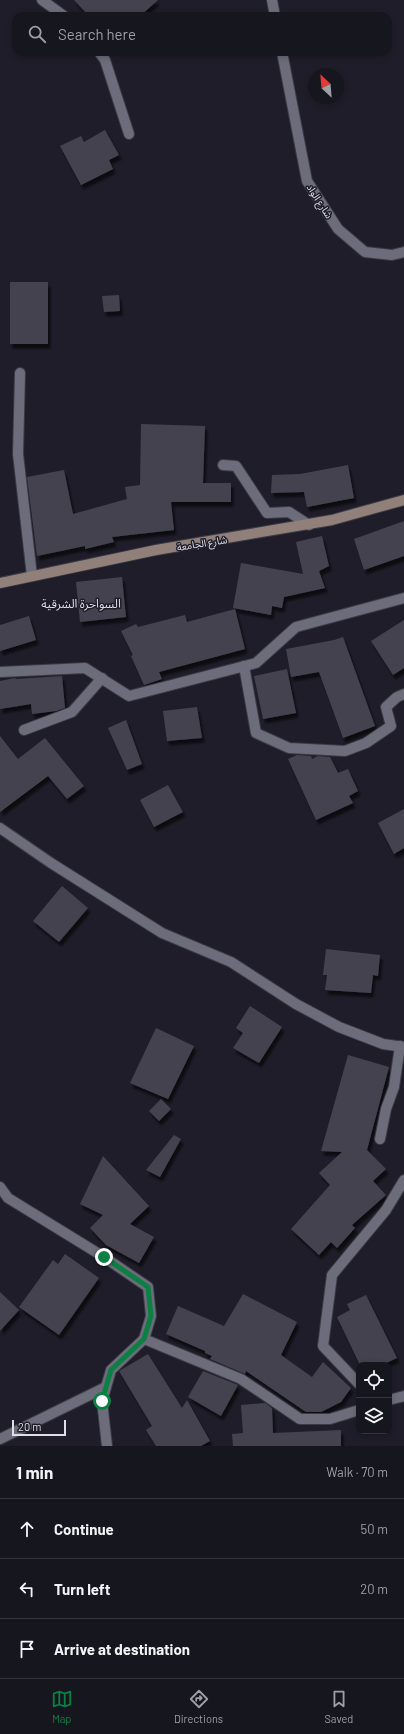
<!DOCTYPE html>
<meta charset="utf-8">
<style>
:root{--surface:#16161f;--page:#23232c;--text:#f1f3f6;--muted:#9e9fa4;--line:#35353d;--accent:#0b8043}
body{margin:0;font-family:Barlow,"Noto Sans Arabic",sans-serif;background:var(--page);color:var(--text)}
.controls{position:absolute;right:12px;bottom:12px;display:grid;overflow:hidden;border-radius:8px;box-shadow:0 2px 6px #0003}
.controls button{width:36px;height:36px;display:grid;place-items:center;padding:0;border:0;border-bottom:1px solid var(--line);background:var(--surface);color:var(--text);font:20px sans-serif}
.compass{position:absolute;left:308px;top:68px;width:36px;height:36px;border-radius:50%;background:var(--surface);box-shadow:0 2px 6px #0003;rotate:334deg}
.scale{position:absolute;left:12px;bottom:10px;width:54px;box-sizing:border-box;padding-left:4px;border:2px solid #dedee6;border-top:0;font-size:11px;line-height:14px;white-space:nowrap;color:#dedee6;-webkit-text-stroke:3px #1e1d29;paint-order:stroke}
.stop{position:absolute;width:12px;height:12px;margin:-9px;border:3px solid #0b8043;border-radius:50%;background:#fff}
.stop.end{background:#0b8043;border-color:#fff;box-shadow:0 1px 4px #0008}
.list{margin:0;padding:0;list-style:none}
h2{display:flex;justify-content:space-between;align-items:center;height:52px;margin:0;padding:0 16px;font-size:17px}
h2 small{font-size:13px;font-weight:400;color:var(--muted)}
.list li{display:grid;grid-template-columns:26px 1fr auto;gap:12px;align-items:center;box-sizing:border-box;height:60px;padding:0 16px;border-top:1px solid var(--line)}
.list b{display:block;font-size:15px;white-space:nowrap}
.list em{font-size:13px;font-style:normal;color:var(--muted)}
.icon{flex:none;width:22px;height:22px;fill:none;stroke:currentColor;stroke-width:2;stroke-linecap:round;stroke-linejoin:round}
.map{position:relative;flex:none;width:404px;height:1446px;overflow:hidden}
.search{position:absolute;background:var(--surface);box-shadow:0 2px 6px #0003;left:12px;right:12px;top:12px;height:44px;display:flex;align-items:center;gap:10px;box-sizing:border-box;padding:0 14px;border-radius:12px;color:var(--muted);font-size:15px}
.sheet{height:232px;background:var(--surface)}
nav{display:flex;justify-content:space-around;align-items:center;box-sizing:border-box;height:56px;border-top:1px solid var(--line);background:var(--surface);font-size:11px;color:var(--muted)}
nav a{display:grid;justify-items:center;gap:2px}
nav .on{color:var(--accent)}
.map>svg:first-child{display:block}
</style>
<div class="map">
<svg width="404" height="1446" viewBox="0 0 404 1446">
<defs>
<filter id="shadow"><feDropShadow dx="2.5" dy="4.5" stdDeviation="1" flood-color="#0009"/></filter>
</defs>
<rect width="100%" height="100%" fill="#1e1d29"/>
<g fill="#444350" filter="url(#shadow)">
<polygon points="74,0 158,0 140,16 89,16"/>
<polygon points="105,130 119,155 109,160 113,169 81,185 60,146 81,136 84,142"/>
<rect x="10" y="282" width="38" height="62"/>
<polygon points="119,295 120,311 104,312 102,296"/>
<polygon points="141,424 205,426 203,483 231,483 231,502 171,502 174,530 112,537 114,542 85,549 85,546 37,556 27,477 64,470 73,514 127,499 125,487 140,485"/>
<polygon points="348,465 354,498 307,507 304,492 271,493 272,475 300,474"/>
<polygon points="404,521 404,556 364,570 354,539"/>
<polygon points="322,536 329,566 319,571 325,588 284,597 282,608 272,606 271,615 233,608 241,563 303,574 296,542"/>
<polygon points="122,577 126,617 80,622 76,582"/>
<polygon points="235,609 245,649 159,672 162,679 144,685 131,656 133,655 121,631 136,624 138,627 185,615 187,622"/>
<polygon points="29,616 36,640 0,651 0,625"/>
<polygon points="404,620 404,668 393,675 371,641"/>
<polygon points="343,637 375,726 343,738 319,672 291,677 286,649 334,640"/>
<polygon points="287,669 296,713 263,719 254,676"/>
<polygon points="62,676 65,708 56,711 32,714 31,704 0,709 0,681 15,678 16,679"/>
<polygon points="197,707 202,738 167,741 163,711"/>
<polygon points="126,720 142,764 127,770 108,728"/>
<polygon points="0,736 18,759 45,738 84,786 67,799 48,776 0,812"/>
<polygon points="297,755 311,756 312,759 318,756 330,757 338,773 348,769 358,791 349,796 353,803 316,820 288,759"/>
<polygon points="168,785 183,812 154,827 140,800"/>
<polygon points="404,809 404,848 394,854 378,823"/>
<polygon points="62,886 88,908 59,942 33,921"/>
<polygon points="326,949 380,955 378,976 373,975 371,993 325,990 327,975 323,975"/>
<polygon points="250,1006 282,1027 259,1063 233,1048 243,1033 236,1028"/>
<polygon points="156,1028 194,1046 168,1099 130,1083"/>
<polygon points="348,1055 389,1067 367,1150 386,1169 373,1181 386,1195 352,1225 355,1228 337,1248 331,1242 319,1255 291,1229 330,1185 319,1173 342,1152 321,1151"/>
<polygon points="161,1099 171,1109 159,1121 149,1111"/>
<polygon points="174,1135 181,1139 160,1177 146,1170"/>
<polygon points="103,1156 149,1206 130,1224 154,1237 139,1263 106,1245 90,1228 103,1215 80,1204"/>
<polygon points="65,1254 99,1278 59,1335 19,1307 53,1260 58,1264"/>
<polygon points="0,1292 19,1310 0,1331"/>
<polygon points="243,1294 297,1322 281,1355 312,1377 323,1362 351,1388 341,1402 321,1412 306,1412 246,1371 245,1374 210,1359 212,1356 205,1353 205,1351 166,1334 178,1306 224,1326"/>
<polygon points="366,1295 397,1358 382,1365 360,1365 337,1317 350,1310 347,1304"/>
<polygon points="148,1354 182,1408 187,1400 210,1441 201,1446 156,1446 146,1430 152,1426 119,1371"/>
<polygon points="203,1371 238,1385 221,1416 188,1397"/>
<polygon points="265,1403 272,1408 273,1433 341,1430 341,1446 233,1446 232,1434 243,1433 241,1405"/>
</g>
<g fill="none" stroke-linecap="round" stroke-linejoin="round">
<g stroke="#3b3b44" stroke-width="12">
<g id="street">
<polyline points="42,0 64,16"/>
<polyline points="272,0 275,16"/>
<polyline points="99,52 105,60 129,134"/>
<polyline points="282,52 307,181 338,229 365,252 392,255 404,252"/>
<polyline points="20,373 18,454 32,576"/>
<polyline points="223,465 236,466 267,513 289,512 309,525"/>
<polyline points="244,666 256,733 289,748 345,751 366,743 391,726 386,707 397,697 404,694"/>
<polyline points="0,672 85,668 129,696 256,663 296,627 404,598"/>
<polyline points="24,730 72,712 102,678"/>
<polyline points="0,828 51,863 162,933 231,962 296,1004 339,1027 383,1044 404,1047"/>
<polyline points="380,1139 386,1109 394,1087 400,1046"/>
<polyline points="0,1187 8,1198 104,1257 148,1287 151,1316 144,1339 111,1370 102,1401 107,1446"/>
<polyline points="144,1339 241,1379 300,1419 330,1419 359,1410"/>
<polyline points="359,1384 323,1346 332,1275 386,1210 404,1180"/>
<polyline points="389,1400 404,1396"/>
<polyline points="0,1439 106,1387"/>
</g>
</g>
<g stroke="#3b3b44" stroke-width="12">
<polyline id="secondary" points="0,583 156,550 332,520 404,500"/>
</g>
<use href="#street" stroke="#6d6c7b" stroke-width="10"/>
<use href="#secondary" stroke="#91807a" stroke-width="10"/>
</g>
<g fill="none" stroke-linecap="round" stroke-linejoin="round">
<polyline stroke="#0b8043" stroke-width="5" points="102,1401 111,1370 144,1339 151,1316 148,1287 104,1257"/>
</g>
<g text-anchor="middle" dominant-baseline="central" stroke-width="3" stroke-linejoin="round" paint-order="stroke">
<g font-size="10" fill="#dedee6" stroke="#1e1d29">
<text transform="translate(320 201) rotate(57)">شارع الواد</text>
<text transform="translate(202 543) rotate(-9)">شارع الجامعة</text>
</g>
<g font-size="12" fill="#dedee6" stroke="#1e1d29">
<text x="81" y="603">السواحرة الشرقية</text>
</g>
</g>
</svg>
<div class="controls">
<button><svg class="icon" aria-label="locate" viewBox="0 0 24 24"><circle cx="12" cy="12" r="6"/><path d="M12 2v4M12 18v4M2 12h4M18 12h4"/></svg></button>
<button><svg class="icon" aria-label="layers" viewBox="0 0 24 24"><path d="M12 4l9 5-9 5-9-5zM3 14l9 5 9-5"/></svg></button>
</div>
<svg class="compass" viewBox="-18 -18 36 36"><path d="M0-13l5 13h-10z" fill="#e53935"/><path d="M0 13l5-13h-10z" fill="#9e9fa4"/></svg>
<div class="scale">20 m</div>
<div class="stop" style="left:102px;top:1401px"></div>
<div class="stop end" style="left:104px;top:1257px"></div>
<div class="search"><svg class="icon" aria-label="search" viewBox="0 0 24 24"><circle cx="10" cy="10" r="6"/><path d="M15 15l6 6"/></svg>Search here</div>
</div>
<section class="sheet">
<h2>1 min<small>Walk · 70 m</small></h2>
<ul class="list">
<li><svg class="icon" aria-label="ahead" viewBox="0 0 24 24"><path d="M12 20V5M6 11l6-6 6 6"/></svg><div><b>Continue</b></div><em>50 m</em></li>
<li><svg class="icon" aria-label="left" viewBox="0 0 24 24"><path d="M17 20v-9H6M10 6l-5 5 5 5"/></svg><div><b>Turn left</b></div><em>20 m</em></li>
<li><svg class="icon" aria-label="arrive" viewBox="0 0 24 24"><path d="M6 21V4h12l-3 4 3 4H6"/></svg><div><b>Arrive at destination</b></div></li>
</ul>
</section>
<nav>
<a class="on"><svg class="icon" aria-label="map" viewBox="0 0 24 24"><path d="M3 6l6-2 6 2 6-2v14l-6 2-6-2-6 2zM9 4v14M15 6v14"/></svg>Map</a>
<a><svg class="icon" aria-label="directions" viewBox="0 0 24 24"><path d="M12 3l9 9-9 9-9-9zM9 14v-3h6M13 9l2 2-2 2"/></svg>Directions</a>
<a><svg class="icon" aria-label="saved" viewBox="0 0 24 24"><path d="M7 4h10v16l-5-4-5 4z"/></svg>Saved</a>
</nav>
